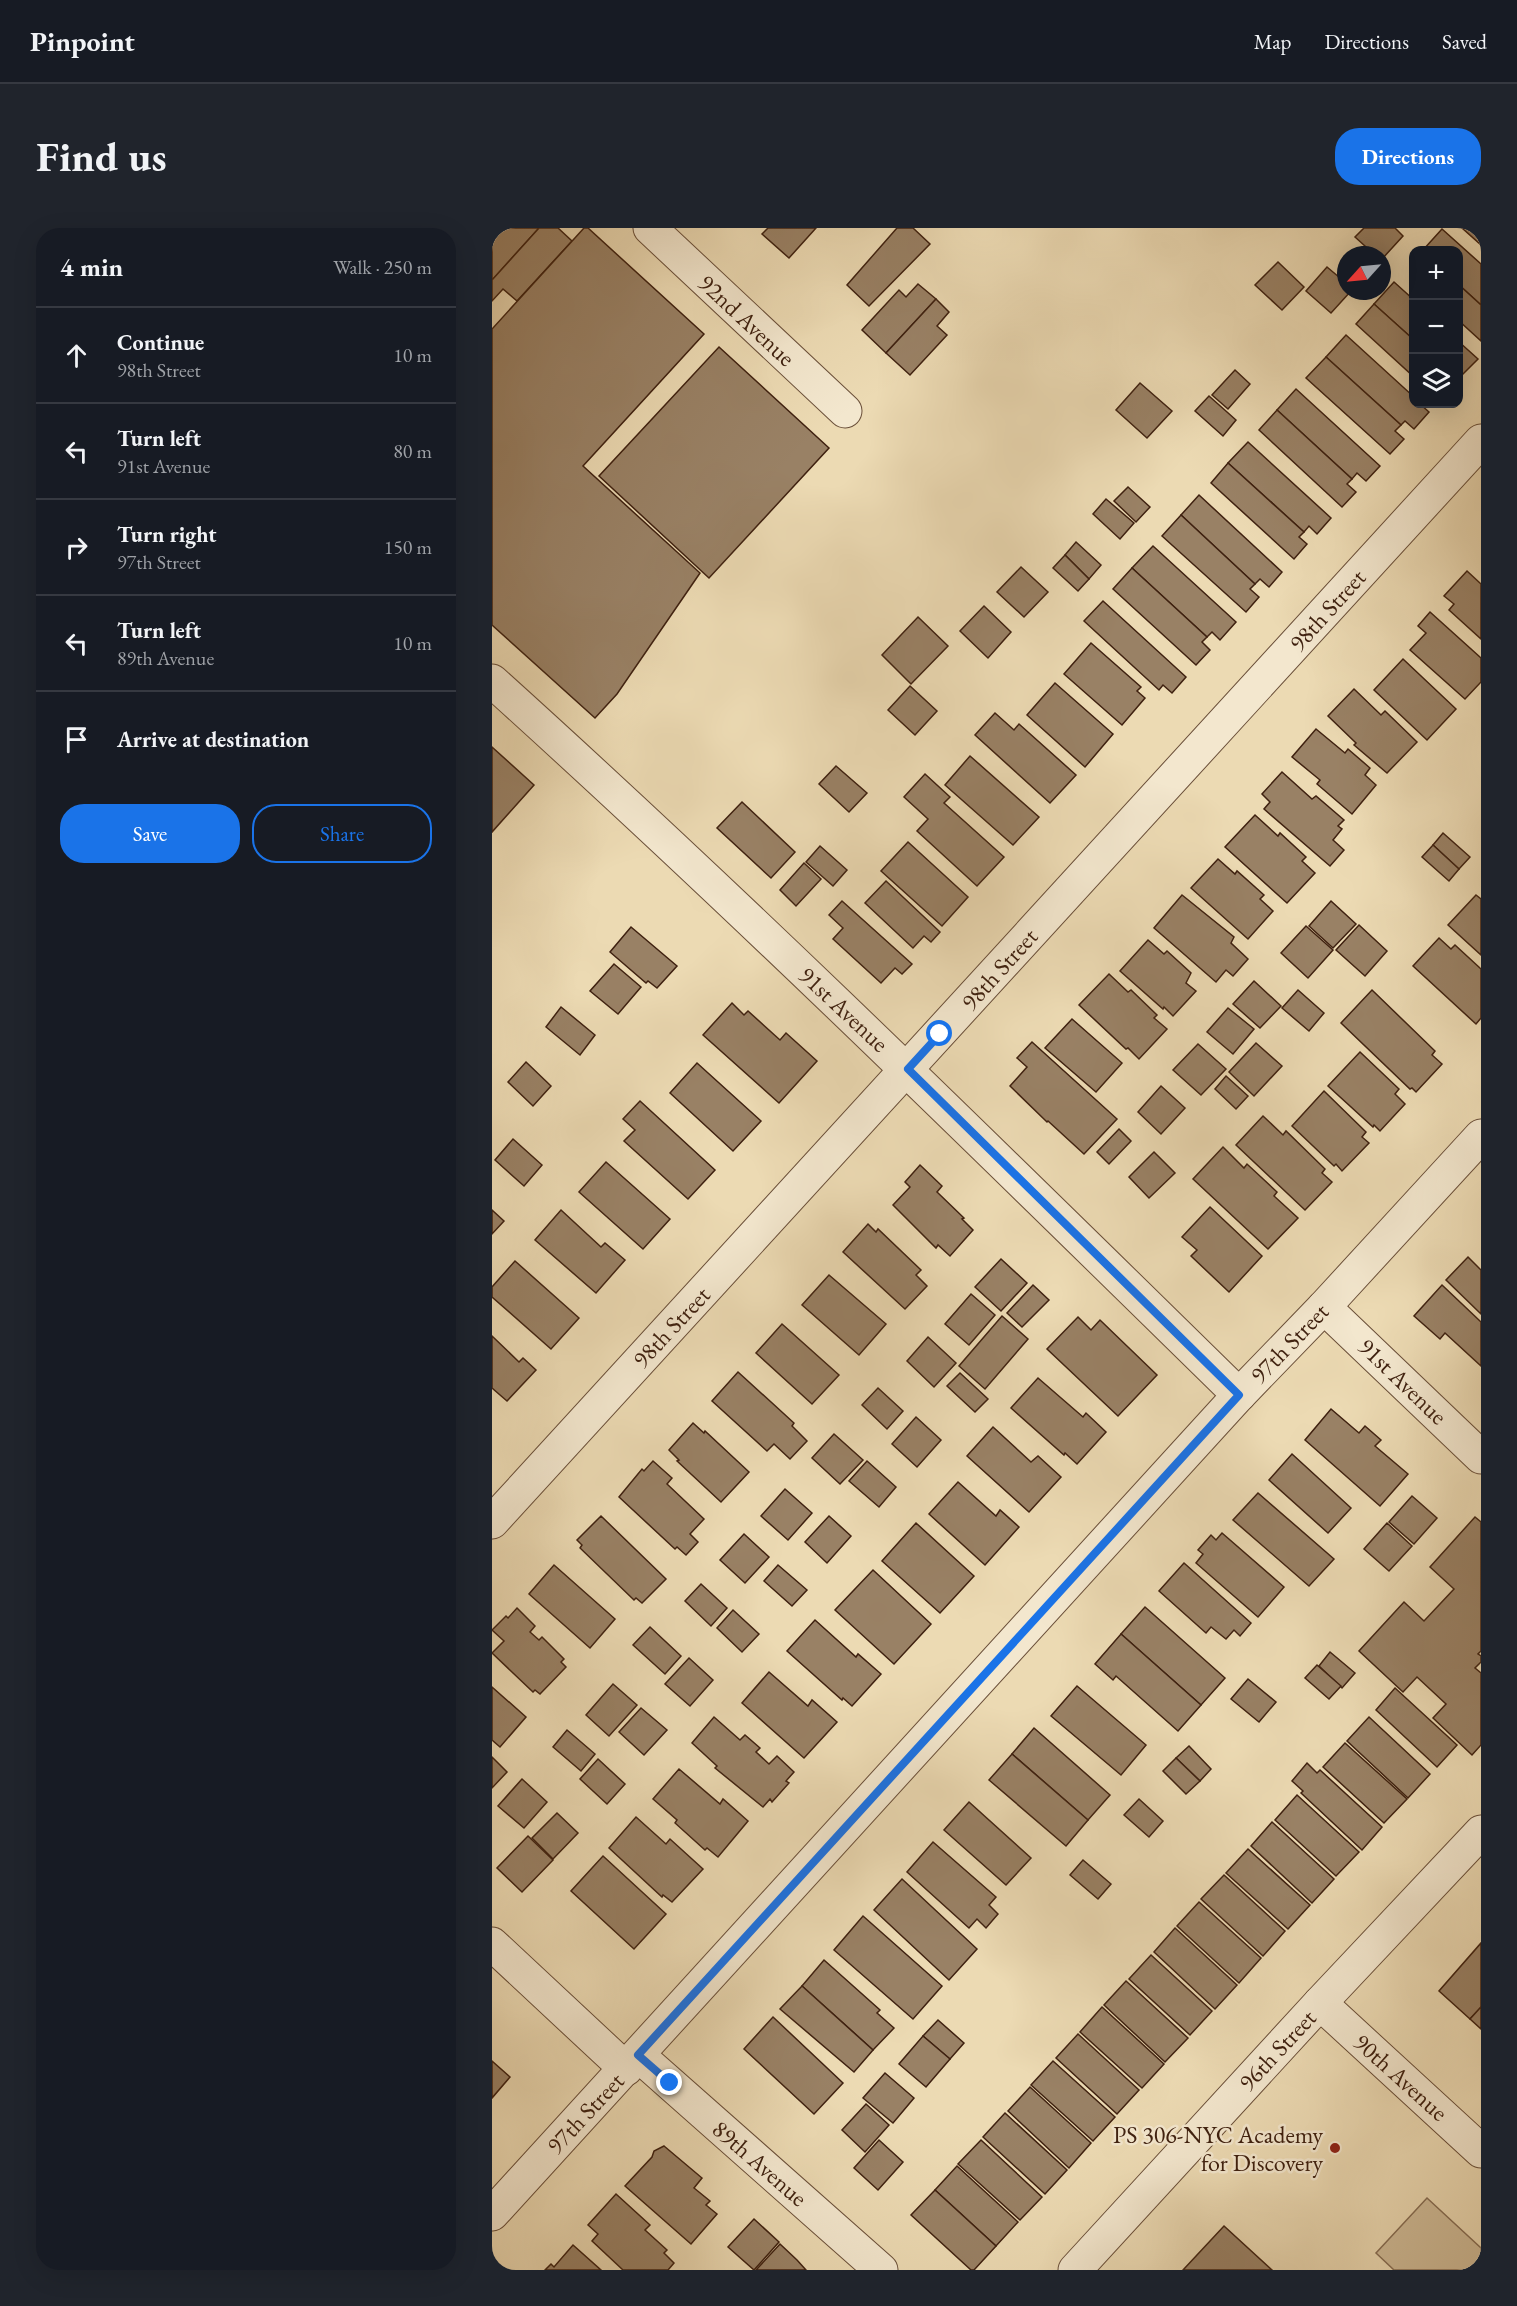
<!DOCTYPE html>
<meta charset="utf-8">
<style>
:root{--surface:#171b24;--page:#20242c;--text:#f1f3f6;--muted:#9ea1a6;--line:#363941;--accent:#1a73e8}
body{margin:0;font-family:"EB Garamond",serif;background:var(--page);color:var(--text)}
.controls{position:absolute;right:18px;top:18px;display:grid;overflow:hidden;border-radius:12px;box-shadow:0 6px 24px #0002}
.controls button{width:54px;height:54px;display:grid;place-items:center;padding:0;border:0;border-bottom:2px solid var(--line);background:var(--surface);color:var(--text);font:30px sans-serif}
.compass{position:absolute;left:845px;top:18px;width:54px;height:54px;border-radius:50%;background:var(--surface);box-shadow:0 6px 24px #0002;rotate:243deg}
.stop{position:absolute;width:18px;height:18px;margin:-14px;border:4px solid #1a73e8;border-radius:50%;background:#fff}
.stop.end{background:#1a73e8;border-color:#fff;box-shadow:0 2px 6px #0008}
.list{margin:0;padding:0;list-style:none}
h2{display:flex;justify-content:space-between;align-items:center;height:78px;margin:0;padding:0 24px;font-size:26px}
h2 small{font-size:20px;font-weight:400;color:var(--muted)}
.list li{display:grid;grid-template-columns:39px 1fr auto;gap:18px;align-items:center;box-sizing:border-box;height:96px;padding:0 24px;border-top:2px solid var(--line)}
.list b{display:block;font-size:22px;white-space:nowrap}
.list p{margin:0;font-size:20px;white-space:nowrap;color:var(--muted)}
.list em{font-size:20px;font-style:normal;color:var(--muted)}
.actions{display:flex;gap:12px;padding:18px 24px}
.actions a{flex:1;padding:14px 0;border:2px solid var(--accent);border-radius:24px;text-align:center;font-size:21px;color:var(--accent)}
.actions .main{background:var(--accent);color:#fff}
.icon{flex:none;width:33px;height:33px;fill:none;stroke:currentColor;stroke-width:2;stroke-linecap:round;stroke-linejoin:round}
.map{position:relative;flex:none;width:989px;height:2042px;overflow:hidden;border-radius:24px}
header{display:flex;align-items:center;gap:36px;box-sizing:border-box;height:84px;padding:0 30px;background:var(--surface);border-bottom:2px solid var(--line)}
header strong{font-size:28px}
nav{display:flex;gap:33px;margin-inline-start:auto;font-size:21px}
.intro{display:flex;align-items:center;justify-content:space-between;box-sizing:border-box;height:144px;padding:0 36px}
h1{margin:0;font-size:42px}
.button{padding:15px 27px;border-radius:24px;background:var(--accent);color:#fff;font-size:21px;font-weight:700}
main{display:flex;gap:36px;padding:0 36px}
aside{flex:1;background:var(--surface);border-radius:24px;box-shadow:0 6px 24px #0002}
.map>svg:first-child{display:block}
</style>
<header>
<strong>Pinpoint</strong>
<nav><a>Map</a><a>Directions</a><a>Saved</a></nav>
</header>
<div class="intro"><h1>Find us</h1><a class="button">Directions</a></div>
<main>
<aside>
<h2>4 min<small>Walk · 250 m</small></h2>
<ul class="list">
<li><svg class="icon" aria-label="ahead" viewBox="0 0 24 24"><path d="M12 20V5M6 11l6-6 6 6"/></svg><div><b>Continue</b><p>98th Street</p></div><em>10 m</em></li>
<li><svg class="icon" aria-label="left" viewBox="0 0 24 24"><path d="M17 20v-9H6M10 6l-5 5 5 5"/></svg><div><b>Turn left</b><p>91st Avenue</p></div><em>80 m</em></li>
<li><svg class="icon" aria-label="right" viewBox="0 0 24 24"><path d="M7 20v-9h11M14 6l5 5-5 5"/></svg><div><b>Turn right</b><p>97th Street</p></div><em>150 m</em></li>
<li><svg class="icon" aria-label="left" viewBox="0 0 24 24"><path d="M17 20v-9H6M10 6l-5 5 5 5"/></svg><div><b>Turn left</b><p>89th Avenue</p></div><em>10 m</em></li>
<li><svg class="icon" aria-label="arrive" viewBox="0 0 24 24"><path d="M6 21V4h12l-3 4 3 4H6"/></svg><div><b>Arrive at destination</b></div></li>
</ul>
<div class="actions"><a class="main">Save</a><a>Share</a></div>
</aside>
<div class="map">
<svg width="989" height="2042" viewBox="0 0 989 2042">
<rect width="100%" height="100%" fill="#ecdab3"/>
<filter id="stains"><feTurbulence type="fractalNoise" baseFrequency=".00333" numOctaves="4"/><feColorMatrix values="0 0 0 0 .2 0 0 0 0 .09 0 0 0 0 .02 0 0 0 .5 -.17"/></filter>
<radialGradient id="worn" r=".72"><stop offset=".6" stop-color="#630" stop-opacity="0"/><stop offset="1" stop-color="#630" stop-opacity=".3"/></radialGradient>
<polygon fill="#cfbb97" stroke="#876e54" stroke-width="1.5" points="935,1970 989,2020 989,2042 902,2042 884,2025"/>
<g fill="#998165" stroke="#3f2110" stroke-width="1.5">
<polygon points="7,0 47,0 0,52 0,7"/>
<polygon points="47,0 66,0 80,13 25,73 11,61 0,73 0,52"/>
<polygon points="92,0 96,0 212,106 91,238 208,345 125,466 103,490 0,397 0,101"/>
<polygon points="276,0 324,0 297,30 270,6"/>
<polygon points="405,0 421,0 438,16 377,78 355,57"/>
<polygon points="872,0 903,0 911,8 890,31 890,27 883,27 863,9"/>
<polygon points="970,0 989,0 989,17"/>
<polygon points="950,1 989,36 989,77 966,56 966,22 931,22"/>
<polygon points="786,34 812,59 790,82 763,57"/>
<polygon points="835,39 854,55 854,63 859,63 839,85 814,63"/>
<polygon points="902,54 922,72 922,112 882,76"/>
<polygon points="426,56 444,71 394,125 370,102 407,62 414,69"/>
<polygon points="966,56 989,77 989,113 966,92"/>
<polygon points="444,71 457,84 445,98 455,107 418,147 394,125"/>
<polygon points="882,76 922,112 922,149 864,96"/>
<polygon points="854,107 922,169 922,176 928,176 937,184 922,201 913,193 909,197 834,129"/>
<polygon points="966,113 986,131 969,148 966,145"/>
<polygon points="227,119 337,220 217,350 107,248"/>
<polygon points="834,129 909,197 903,203 912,211 898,226 814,150"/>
<polygon points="743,142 758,156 736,181 720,167"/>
<polygon points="648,155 680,183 655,210 624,182"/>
<polygon points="804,161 888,238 874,253 865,245 860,251 785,182"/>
<polygon points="717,168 744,192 731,208 703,183"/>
<polygon points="785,182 860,251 855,256 864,264 850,279 767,202"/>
<polygon points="756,214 839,290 825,306 817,298 812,304 736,235"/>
<polygon points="736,235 812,304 807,309 815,316 802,331 719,255"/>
<polygon points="636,259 658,279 644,294 622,273"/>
<polygon points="707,267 790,344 777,359 768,351 763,356 689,287"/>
<polygon points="614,271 642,295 628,311 601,286"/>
<polygon points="689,287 763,356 758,361 767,369 754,384 670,308"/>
<polygon points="584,314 609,337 597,351 573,327"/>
<polygon points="661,318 744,394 728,412 720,404 715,409 640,340"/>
<polygon points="573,327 597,351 586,363 561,340"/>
<polygon points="529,339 556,364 532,389 505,364"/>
<polygon points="640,340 715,409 710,414 718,422 704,437 621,361"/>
<polygon points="975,343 989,356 989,411 957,382 962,376 952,368"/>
<polygon points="611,373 694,449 680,465 671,457 667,462 592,393"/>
<polygon points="492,378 519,404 496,430 468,403"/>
<polygon points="938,384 989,430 989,454 973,471 918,422 934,405 926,398"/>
<polygon points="426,389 456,418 419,456 390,427"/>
<polygon points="599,415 649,459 645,463 653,470 630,497 572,446"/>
<polygon points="911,431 964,481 935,512 882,462"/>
<polygon points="563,455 621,506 593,539 535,487"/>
<polygon points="418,458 445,483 423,507 396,482"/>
<polygon points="862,461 889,487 893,483 925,514 895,545 862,517 864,515 836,488"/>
<polygon points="503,485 522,502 527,496 584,547 558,575 483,507"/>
<polygon points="824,501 853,525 856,521 878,540 873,547 884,557 860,586 825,556 828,552 800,529"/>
<polygon points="0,519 42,557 0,604"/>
<polygon points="478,528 547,589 521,617 453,557"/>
<polygon points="344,538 375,565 357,584 327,556"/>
<polygon points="790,544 820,571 824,568 852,592 846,598 850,601 841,612 852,622 838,638 772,581 778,574 770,566"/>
<polygon points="433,546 458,569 452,575 512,629 485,658 425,603 436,591 412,569"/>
<polygon points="250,574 303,624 279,650 225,600"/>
<polygon points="763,587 786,608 788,605 814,629 810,633 823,645 795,675 733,619"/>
<polygon points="951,605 978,629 967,641 941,617"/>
<polygon points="416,614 476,669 450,698 389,643"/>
<polygon points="941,617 967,641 957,653 930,629"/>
<polygon points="328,618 355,642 341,658 314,634"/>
<polygon points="726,631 743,646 745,643 772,667 768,671 781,683 756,711 699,660"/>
<polygon points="312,635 329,651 304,678 288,662"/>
<polygon points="394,653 448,704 439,714 432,708 421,720 373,675"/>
<polygon points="690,667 742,709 739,715 756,731 741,748 734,742 724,754 662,700"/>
<polygon points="984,667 989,671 989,727 956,697"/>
<polygon points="350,673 420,736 410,746 403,740 389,755 341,711 351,700 337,687"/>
<polygon points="839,673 864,696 841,720 817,698"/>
<polygon points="867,697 895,723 873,748 844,722"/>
<polygon points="814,698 841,722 816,750 789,725"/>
<polygon points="139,699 185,738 165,760 156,753 154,755 118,724"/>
<polygon points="947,710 959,721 963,717 989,741 989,790 984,796 921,738"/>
<polygon points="656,712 672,726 675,723 699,745 694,755 704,763 681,788 672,779 671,781 628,743"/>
<polygon points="122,736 149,759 126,786 98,763"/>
<polygon points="617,746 636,764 639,762 665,787 662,790 675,801 647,831 636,820 634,821 587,777"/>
<polygon points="762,753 789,778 768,800 741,776"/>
<polygon points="806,762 832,785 817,803 790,780"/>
<polygon points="880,762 943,823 940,827 950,836 924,864 920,860 918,861 849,795"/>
<polygon points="240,775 252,787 256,783 288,812 294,805 325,833 287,875 211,807"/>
<polygon points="69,779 103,807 88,827 54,799"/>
<polygon points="736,780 762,801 741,826 715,804"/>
<polygon points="580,791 630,835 604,864 553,820"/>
<polygon points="540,814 625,891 592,926 556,893 555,894 518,858 535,839 525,830"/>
<polygon points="764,815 790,838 762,868 737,844"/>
<polygon points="706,816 734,841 709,867 681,842"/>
<polygon points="868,824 907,861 903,866 913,876 888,903 882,897 881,899 836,858"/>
<polygon points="34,834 59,858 41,878 16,854"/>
<polygon points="205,835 269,893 241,923 178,865"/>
<polygon points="734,848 756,868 744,881 723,861"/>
<polygon points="669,858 693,880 669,906 646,884"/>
<polygon points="832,863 874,904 870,909 877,915 850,943 844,936 842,938 800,898"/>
<polygon points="148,873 223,942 196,971 132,913 143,902 131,891"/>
<polygon points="771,888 791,907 794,903 833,941 830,945 840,954 813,982 744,917"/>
<polygon points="627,901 639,913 617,936 605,924"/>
<polygon points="21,911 50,937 32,958 3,932"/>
<polygon points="731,919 752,940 755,936 785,964 782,968 806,990 776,1021 701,951"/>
<polygon points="662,924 683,945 657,970 637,949"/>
<polygon points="114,934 178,991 151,1021 87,964"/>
<polygon points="428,937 450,958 445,964 472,990 470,991 481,1002 458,1028 446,1017 444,1020 401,977 418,959 413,954"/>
<polygon points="718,979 770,1028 737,1064 699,1028 705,1022 690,1009"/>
<polygon points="0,982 12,993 0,1006"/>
<polygon points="69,982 109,1019 113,1015 133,1032 104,1065 43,1012"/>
<polygon points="376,996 384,1004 386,1001 429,1042 424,1047 435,1058 413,1081 351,1024"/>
<polygon points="976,1029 989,1042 989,1086 954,1052"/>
<polygon points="509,1031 535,1055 509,1083 483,1059"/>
<polygon points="23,1033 87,1090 59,1121 0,1069 0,1059"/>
<polygon points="337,1047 394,1096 367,1127 310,1077"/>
<polygon points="541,1057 557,1072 530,1099 515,1085"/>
<polygon points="950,1057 989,1094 989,1138 953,1105 948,1111 922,1088"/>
<polygon points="479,1066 503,1087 477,1117 453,1096"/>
<polygon points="510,1088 536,1111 493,1161 467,1138"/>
<polygon points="586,1089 599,1102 608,1092 665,1147 626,1188 555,1121"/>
<polygon points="290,1096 347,1147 320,1176 264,1125"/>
<polygon points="0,1108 27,1134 31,1130 44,1142 15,1173 0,1160"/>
<polygon points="436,1109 464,1135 442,1159 415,1133"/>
<polygon points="246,1144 302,1195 300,1198 315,1213 298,1231 282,1216 275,1223 220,1173"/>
<polygon points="468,1145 496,1171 483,1184 455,1158"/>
<polygon points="546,1150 591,1189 594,1185 614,1204 585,1236 573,1225 572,1227 519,1180"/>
<polygon points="386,1160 411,1183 395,1201 370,1177"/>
<polygon points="839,1181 867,1205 873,1198 889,1212 883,1218 916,1246 888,1278 813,1212"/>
<polygon points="424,1189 449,1212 425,1239 400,1216"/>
<polygon points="201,1195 212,1205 213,1203 257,1244 229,1274 185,1233 187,1232 177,1222"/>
<polygon points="501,1199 539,1234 546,1228 569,1249 537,1284 475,1228"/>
<polygon points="342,1206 371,1232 348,1256 320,1230"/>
<polygon points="800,1226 859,1280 836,1305 777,1252"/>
<polygon points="161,1233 180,1250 175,1256 212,1291 198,1306 206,1314 194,1327 185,1319 183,1321 127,1269 150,1241 152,1243"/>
<polygon points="375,1233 404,1259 387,1279 357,1253"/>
<polygon points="466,1254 504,1288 508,1282 527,1299 493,1337 437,1286"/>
<polygon points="293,1261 320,1285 296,1312 269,1288"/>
<polygon points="766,1265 842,1331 817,1358 741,1292"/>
<polygon points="920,1268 945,1290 922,1316 897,1294"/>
<polygon points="109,1288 174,1351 150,1375 144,1370 142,1372 88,1320 90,1317 85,1312"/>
<polygon points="337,1288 359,1308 335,1335 313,1314"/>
<polygon points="983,1289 989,1294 989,1423 986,1426 989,1428 989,1434 983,1440 989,1445 989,1517 980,1527 941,1490 954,1476 925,1449 911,1464 867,1423 912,1374 932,1393 962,1361 938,1339"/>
<polygon points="424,1295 482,1348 448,1385 390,1333"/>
<polygon points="895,1295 920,1318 897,1343 872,1321"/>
<polygon points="730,1305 792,1359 766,1389 704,1335 711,1326 706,1322 719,1307 724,1312"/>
<polygon points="252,1306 277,1329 253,1355 228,1332"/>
<polygon points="692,1335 759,1395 748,1408 742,1402 734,1411 719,1399 714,1405 667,1363"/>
<polygon points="62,1337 123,1391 98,1420 37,1366"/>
<polygon points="286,1337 315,1362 300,1378 272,1353"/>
<polygon points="381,1342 439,1396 402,1436 343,1382"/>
<polygon points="209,1356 235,1380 219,1398 193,1373"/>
<polygon points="653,1379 733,1450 709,1477 629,1406"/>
<polygon points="25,1380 43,1398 38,1404 47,1412 50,1409 72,1431 69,1434 74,1439 48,1466 43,1462 41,1464 0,1425 12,1413 0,1402 14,1388 16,1390"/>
<polygon points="241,1382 267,1406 250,1424 225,1400"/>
<polygon points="323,1392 364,1429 366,1426 389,1446 360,1478 351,1470 350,1472 295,1423"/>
<polygon points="158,1399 189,1428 173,1446 141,1417"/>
<polygon points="629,1406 709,1477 686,1503 624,1448 621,1452 603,1436"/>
<polygon points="838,1424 863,1445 850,1460 827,1438"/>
<polygon points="197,1430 221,1452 198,1478 173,1456"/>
<polygon points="825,1437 849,1458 837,1471 813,1450"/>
<polygon points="277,1444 316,1478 320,1472 345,1494 312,1530 250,1475"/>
<polygon points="756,1451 784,1474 767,1494 739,1471"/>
<polygon points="121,1456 145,1477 117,1508 94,1487"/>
<polygon points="585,1458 654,1517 629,1547 559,1488"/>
<polygon points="0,1459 34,1489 8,1519 0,1512"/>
<polygon points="903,1460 965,1517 945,1539 884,1482"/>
<polygon points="149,1480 175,1502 152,1527 127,1504"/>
<polygon points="222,1489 248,1512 253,1507 268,1520 264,1524 277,1536 285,1528 302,1544 294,1553 297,1555 280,1574 278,1571 271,1579 223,1540 225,1538 200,1515"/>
<polygon points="877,1489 938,1546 916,1570 855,1513"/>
<polygon points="542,1500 618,1567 596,1592 520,1526"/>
<polygon points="75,1502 103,1526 89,1543 61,1519"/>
<polygon points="853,1515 915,1571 892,1595 831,1539"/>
<polygon points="697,1518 719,1541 708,1553 684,1530"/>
<polygon points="520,1526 596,1592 574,1618 497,1552"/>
<polygon points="0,1529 15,1544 0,1560"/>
<polygon points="684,1530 708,1553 694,1566 671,1543"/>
<polygon points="106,1531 133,1556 115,1576 88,1551"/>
<polygon points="815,1535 825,1545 828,1542 890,1599 870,1622 809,1565 811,1563 800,1553"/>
<polygon points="187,1541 228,1576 231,1571 256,1593 226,1629 215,1620 213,1622 183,1595 185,1592 161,1571"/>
<polygon points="30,1551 55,1574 32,1600 6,1578"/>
<polygon points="805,1567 867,1624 844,1648 783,1592"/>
<polygon points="647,1571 671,1593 657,1609 632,1587"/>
<polygon points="477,1574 539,1630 514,1657 452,1602"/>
<polygon points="65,1585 86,1605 61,1631 40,1610"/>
<polygon points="144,1589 174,1616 178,1611 211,1641 180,1674 171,1667 170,1669 117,1620"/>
<polygon points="780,1594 842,1651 820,1675 759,1618"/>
<polygon points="36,1608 61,1632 30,1664 5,1640"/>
<polygon points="441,1614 504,1669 497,1677 506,1686 494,1700 485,1691 477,1700 415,1644"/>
<polygon points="756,1621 818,1677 796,1701 734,1645"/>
<polygon points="111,1628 174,1686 142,1721 79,1663"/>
<polygon points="591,1632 619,1656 606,1671 578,1647"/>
<polygon points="732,1647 793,1703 771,1728 709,1671"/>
<polygon points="410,1651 485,1721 457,1752 382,1682"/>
<polygon points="707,1674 769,1730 747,1755 685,1698"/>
<polygon points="371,1688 450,1758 421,1791 342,1722"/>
<polygon points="683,1700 745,1757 723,1781 662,1724"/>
<polygon points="989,1715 989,1779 978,1791 947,1763"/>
<polygon points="659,1727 720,1783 698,1807 637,1751"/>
<polygon points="332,1732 388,1782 385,1785 402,1800 381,1822 310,1758"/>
<polygon points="634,1753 696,1810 673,1834 612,1777"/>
<polygon points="310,1758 381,1822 362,1844 288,1781"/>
<polygon points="610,1779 672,1836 650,1860 588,1804"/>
<polygon points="989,1779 989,1801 978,1791"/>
<polygon points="281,1789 351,1855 322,1886 252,1821"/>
<polygon points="446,1792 472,1815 458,1831 431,1808"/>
<polygon points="586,1806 647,1862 625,1886 564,1830"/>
<polygon points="431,1808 458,1831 434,1859 407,1836"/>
<polygon points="0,1833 18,1849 0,1870"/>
<polygon points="561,1833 623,1889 601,1913 539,1857"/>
<polygon points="393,1845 422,1870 401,1895 371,1870"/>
<polygon points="538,1859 599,1915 577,1940 516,1883"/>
<polygon points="374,1876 397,1897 373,1924 350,1902"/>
<polygon points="513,1885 575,1942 553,1966 491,1909"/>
<polygon points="387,1912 411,1934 386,1962 362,1940"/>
<polygon points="489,1912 550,1969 528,1992 466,1936"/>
<polygon points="172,1918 210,1950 202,1960 218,1973 214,1977 225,1986 199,2016 133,1958 160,1929 162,1923"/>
<polygon points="465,1938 526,1994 504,2018 443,1962"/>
<polygon points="443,1962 504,2018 482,2042 479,2042 419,1987"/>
<polygon points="124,1966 158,1997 153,2002 175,2022 172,2025 182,2035 176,2042 131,2042 100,2013 106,2006 96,1997"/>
<polygon points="262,1991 287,2014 262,2042 236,2019"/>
<polygon points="732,1998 780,2042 691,2042"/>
<polygon points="288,2016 305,2032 314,2042 264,2042"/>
<polygon points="81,2017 109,2042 53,2042 59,2036 62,2039"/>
</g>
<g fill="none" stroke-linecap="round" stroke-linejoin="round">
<g stroke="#6a4f39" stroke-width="35">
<g id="minor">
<polyline points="158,0 353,183"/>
<path d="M0,453C256,684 501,926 747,1167"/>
<polyline points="832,1079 989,1229"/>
<polyline points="0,1294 989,213"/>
<polyline points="0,1716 134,1841"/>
<polyline points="828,1775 989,1923"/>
<polyline points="146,1827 389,2042"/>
<polyline points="0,1986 747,1167 832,1079 989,908"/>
<polyline points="583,2042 828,1775 989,1604"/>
</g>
</g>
<use href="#minor" stroke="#f3e7ce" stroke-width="33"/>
</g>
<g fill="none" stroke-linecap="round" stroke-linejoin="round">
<polyline stroke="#1a73e8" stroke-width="8" points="178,1855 146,1827 747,1167 416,841 448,806"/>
</g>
<circle fill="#8f2418" stroke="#f3e7ce" stroke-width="2" cx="843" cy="1920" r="6"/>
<g text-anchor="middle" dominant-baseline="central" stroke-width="5" stroke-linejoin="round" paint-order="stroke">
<g font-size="24" fill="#3f2110" stroke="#f3e7ce">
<text transform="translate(255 92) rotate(43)">92nd Avenue</text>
<text transform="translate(835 382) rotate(-48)">98th Street</text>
<text transform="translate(507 741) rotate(-48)">98th Street</text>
<text transform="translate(352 781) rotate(43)">91st Avenue</text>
<text transform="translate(179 1099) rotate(-47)">98th Street</text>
<text transform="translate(797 1115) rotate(-46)">97th Street</text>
<text transform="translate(911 1153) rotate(44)">91st Avenue</text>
<text transform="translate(785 1822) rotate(-47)">96th Street</text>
<text transform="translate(909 1849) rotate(42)">90th Avenue</text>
<text transform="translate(93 1885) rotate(-47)">97th Street</text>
<text transform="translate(268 1935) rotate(41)">89th Avenue</text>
</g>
<g font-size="24" fill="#3f2110" stroke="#f3e7ce" text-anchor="end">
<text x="831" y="1906">PS 306-NYC Academy<tspan x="831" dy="28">for Discovery</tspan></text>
</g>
</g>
<rect width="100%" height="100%" filter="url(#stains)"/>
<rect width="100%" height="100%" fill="url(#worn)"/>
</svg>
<div class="controls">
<button>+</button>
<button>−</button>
<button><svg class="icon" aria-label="layers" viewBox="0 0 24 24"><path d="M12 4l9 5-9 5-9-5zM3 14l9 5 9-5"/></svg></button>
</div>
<svg class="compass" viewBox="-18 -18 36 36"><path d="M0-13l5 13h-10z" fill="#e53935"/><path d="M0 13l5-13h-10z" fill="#9ea1a6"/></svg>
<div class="stop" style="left:448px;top:806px"></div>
<div class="stop end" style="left:178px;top:1855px"></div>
</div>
</main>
